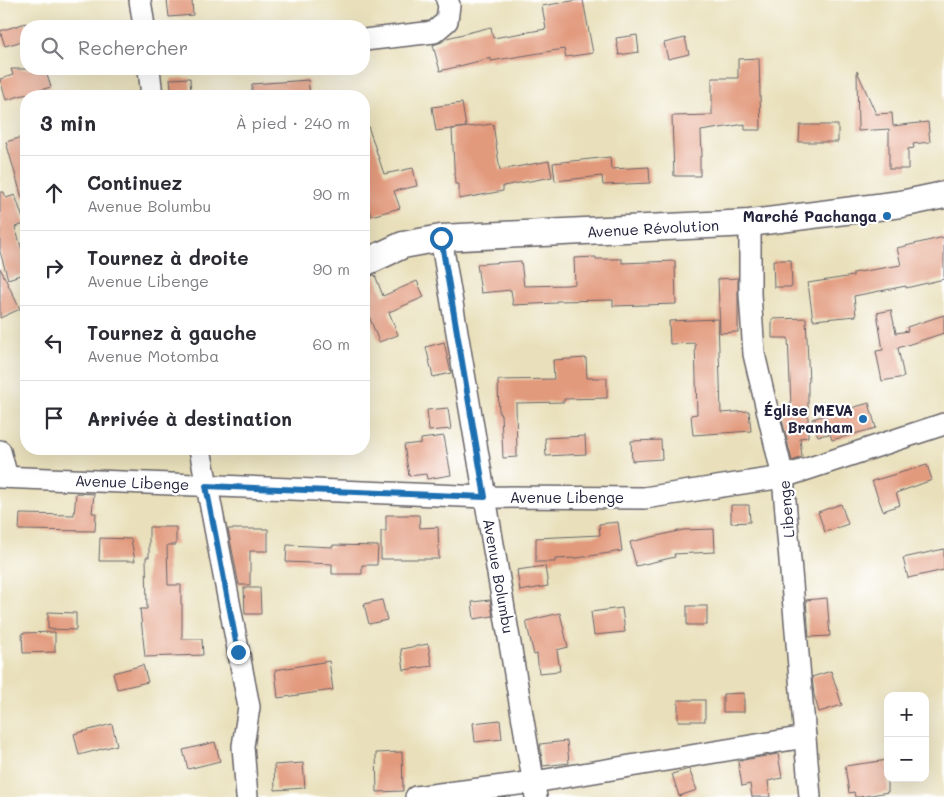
<!DOCTYPE html>
<html lang="fr">
<meta charset="utf-8">
<style>
:root{--surface:#fff;--page:#f2f2f3;--text:#2b2b33;--muted:#7c7c81;--line:#e1e1e2}
body{margin:0;font-family:Mali,sans-serif;background:var(--page);color:var(--text)}
.controls{position:absolute;right:15px;bottom:15px;display:grid;overflow:hidden;border-radius:10px;box-shadow:0 5px 20px #0002}
.controls button{width:45px;height:45px;display:grid;place-items:center;padding:0;border:0;border-bottom:1px solid var(--line);background:var(--surface);color:var(--text);font:25px sans-serif}
.stop{position:absolute;width:15px;height:15px;margin:-11px;border:4px solid #1f6fb2;border-radius:50%;background:#fff}
.stop.end{background:#1f6fb2;border-color:#fff;box-shadow:0 1px 5px #0008}
.list{margin:0;padding:0;list-style:none}
h2{display:flex;justify-content:space-between;align-items:center;height:65px;margin:0;padding:0 20px;font-size:21px}
h2 small{font-size:16px;font-weight:400;color:var(--muted)}
.list li{display:grid;grid-template-columns:32px 1fr auto;gap:15px;align-items:center;box-sizing:border-box;height:75px;padding:0 20px;border-top:1px solid var(--line)}
.list b{display:block;font-size:19px;white-space:nowrap}
.list p{margin:0;font-size:16px;white-space:nowrap;color:var(--muted)}
.list em{font-size:16px;font-style:normal;color:var(--muted)}
.icon{flex:none;width:28px;height:28px;fill:none;stroke:currentColor;stroke-width:2;stroke-linecap:round;stroke-linejoin:round}
.map{position:relative;flex:none;width:944px;height:797px;overflow:hidden}
.search{position:absolute;background:var(--surface);box-shadow:0 5px 20px #0002;left:20px;top:20px;width:350px;height:55px;display:flex;align-items:center;gap:12px;box-sizing:border-box;padding:0 18px;border-radius:20px;color:var(--muted);font-size:19px}
.panel{position:absolute;background:var(--surface);box-shadow:0 5px 20px #0002;left:20px;top:90px;width:350px;height:365px;border-radius:20px}
.map>svg:first-child{display:block}
</style>
<div class="map">
<svg width="944" height="797" viewBox="0 0 944 797">
<rect width="100%" height="100%" fill="#fff"/>
<filter id="ink" filterUnits="userSpaceOnUse"><feTurbulence type="fractalNoise" baseFrequency=".02" numOctaves="2"/><feDisplacementMap in="SourceGraphic" scale="10" xChannelSelector="R" yChannelSelector="G"/><feConvolveMatrix kernelMatrix="1 2 1 2 8 2 1 2 1" color-interpolation-filters="sRGB"/></filter>
<filter id="wash" filterUnits="userSpaceOnUse"><feTurbulence type="fractalNoise" baseFrequency=".0096" numOctaves="4" result="noise"/><feDisplacementMap in="SourceGraphic" scale="20" xChannelSelector="R" yChannelSelector="G"/><feGaussianBlur stdDeviation="1.12" result="paint"/><feColorMatrix in="noise" values="0 0 0 0 0 0 0 0 0 0 0 0 0 0 0 0 0 1.4 0 .05"/><feComposite in="paint" operator="in"/></filter>
<g filter="url(#wash)">
<rect width="100%" height="100%" fill="#e9e0bb"/>
<g id="blocks">
<g fill="#e29a7d">
<polygon points="167,0 192,0 193,15 169,17"/>
<polygon points="578,0 583,0 593,53 566,57 564,49 491,61 491,58 440,71 433,45 442,42 447,38 491,27 493,38 546,29 542,6"/>
<polygon points="26,23 26,40 5,46 0,31"/>
<polygon points="637,35 639,52 619,55 616,38"/>
<polygon points="685,38 689,54 668,59 664,43"/>
<polygon points="759,58 761,130 745,130 745,124 701,131 702,156 700,156 700,176 674,176 672,116 712,115 712,78 738,78 738,59"/>
<polygon points="11,69 45,69 51,87 6,100 0,79 13,75"/>
<polygon points="857,71 876,114 892,113 893,126 928,122 930,142 913,144 914,148 908,149 908,169 889,169 889,129 858,131"/>
<polygon points="190,78 191,96 172,96 170,79"/>
<polygon points="308,80 310,96 252,96 252,84"/>
<polygon points="462,103 466,127 436,131 432,107"/>
<polygon points="364,123 367,123 384,174 413,168 417,186 394,191 400,208 371,216 364,193"/>
<polygon points="493,124 500,170 549,161 552,177 503,186 503,191 459,199 459,184 455,184 452,129"/>
<polygon points="800,125 838,125 838,142 799,142"/>
<polygon points="26,136 26,197 22,198 6,142"/>
<polygon points="610,157 611,169 649,167 650,183 603,185 602,176 555,181 553,163"/>
<polygon points="0,192 4,192 6,198 15,195 25,224 15,227 26,263 26,273 8,279 0,252"/>
<polygon points="944,237 944,279 906,288 906,286 854,296 856,316 813,320 808,283 853,276 853,273 901,265 897,248"/>
<polygon points="596,257 596,259 622,259 622,263 675,261 676,304 613,306 613,300 556,301 556,303 513,305 511,290 481,293 477,264 521,261 524,286 568,285 575,284 574,258"/>
<polygon points="773,260 791,260 792,287 774,287"/>
<polygon points="0,268 20,309 0,318"/>
<polygon points="375,275 383,296 417,281 424,297 389,312 398,335 379,342 364,303 364,278"/>
<polygon points="738,278 738,332 720,333 718,279"/>
<polygon points="891,310 896,333 908,331 907,327 944,315 944,333 898,348 904,377 882,381 876,351 883,350 877,313"/>
<polygon points="806,318 809,382 808,382 808,437 800,438 802,457 792,461 779,407 791,405 788,338 772,338 772,319"/>
<polygon points="718,319 721,413 749,411 751,431 693,435 691,415 697,414 695,343 670,344 669,321"/>
<polygon points="444,342 451,373 433,377 426,347"/>
<polygon points="586,358 587,378 607,378 607,398 564,399 564,402 516,403 517,457 503,458 501,414 499,414 498,381 499,380 554,379 553,360"/>
<polygon points="869,403 876,428 832,440 830,434 818,436 812,419"/>
<polygon points="448,408 451,429 429,431 427,410"/>
<polygon points="444,436 451,475 427,479 426,474 409,476 404,445 421,443 421,439"/>
<polygon points="585,436 586,454 546,456 545,438"/>
<polygon points="661,440 662,459 632,461 631,441"/>
<polygon points="927,465 932,480 896,493 900,505 883,511 872,481"/>
<polygon points="76,493 94,494 92,513 96,513 95,531 19,530 20,514 74,515"/>
<polygon points="841,504 848,524 825,532 818,512"/>
<polygon points="731,505 749,505 750,522 731,523"/>
<polygon points="386,515 419,515 420,528 438,527 439,559 381,559 381,531 386,531"/>
<polygon points="618,522 622,551 577,558 555,559 555,562 536,562 536,538 600,535 599,524"/>
<polygon points="149,527 176,527 176,545 167,545 168,585 181,585 181,604 182,604 182,639 202,639 203,655 145,657 140,609 147,609 146,557 149,557"/>
<polygon points="228,529 268,529 268,551 250,551 250,585 239,585"/>
<polygon points="714,529 715,552 674,554 675,557 636,566 630,542 683,530"/>
<polygon points="100,538 131,539 135,561 99,561"/>
<polygon points="287,545 333,547 333,545 378,546 377,565 362,565 362,574 332,574 332,564 286,562"/>
<polygon points="944,549 944,570 908,578 903,558"/>
<polygon points="545,566 548,586 520,591 517,570"/>
<polygon points="244,588 260,588 261,614 245,614"/>
<polygon points="827,598 830,636 809,637 806,600"/>
<polygon points="382,600 387,620 369,624 364,604"/>
<polygon points="490,600 493,616 474,619 472,602"/>
<rect x="687" y="606" width="20" height="19"/>
<polygon points="622,608 625,632 594,635 591,612"/>
<polygon points="48,612 76,613 76,630 48,629"/>
<polygon points="560,613 568,647 557,650 560,671 539,673 537,654 534,655 526,621"/>
<polygon points="55,632 55,652 23,653 22,633"/>
<polygon points="428,644 432,666 404,670 401,649"/>
<polygon points="329,661 333,690 278,698 275,670"/>
<polygon points="143,665 148,682 117,689 113,673"/>
<polygon points="831,671 842,705 819,712 814,695 812,677"/>
<polygon points="744,693 744,712 723,712 723,694"/>
<rect x="678" y="700" width="27" height="21"/>
<polygon points="500,720 502,739 475,742 473,723"/>
<polygon points="112,724 117,745 79,755 74,734"/>
<polygon points="567,741 569,763 543,766 540,744"/>
<polygon points="215,742 220,761 188,769 183,750"/>
<polygon points="402,752 403,791 377,792 376,753"/>
<polygon points="778,754 782,778 768,781 770,797 752,797 750,784 742,786 738,761"/>
<polygon points="888,760 888,792 860,797 855,797 854,792 849,793 845,766"/>
<polygon points="303,763 305,788 275,790 274,765"/>
<polygon points="689,769 697,790 679,796 672,774"/>
</g>
</g>
</g>
<g filter="url(#ink)">
<use href="#blocks" fill-opacity="0" stroke="#686468" stroke-width="1"/>
<g fill="none" stroke-linecap="round" stroke-linejoin="round">
<g stroke="#686468" stroke-width="24">
<g id="minor">
<polyline points="140,0 144,26"/>
<polyline points="364,40 434,32 447,21 449,5 447,0"/>
<polyline points="149,69 152,96"/>
<polyline points="750,223 750,294 754,354 783,477 810,797"/>
<polyline points="441,238 536,797"/>
<polyline points="200,449 249,707 243,746 247,797"/>
<polyline points="0,451 7,477"/>
<polyline points="0,477 485,497 644,498 783,477 944,424"/>
<polyline points="416,797 534,782 805,737"/>
</g>
</g>
<g stroke="#686468" stroke-width="29">
<polyline id="tertiary" points="364,263 403,245 441,238 750,223 901,204 944,195"/>
</g>
<use href="#minor" stroke="#fff" stroke-width="21"/>
<use href="#tertiary" stroke="#fff" stroke-width="26"/>
</g>
</g>
<g fill="none" stroke-linecap="round" stroke-linejoin="round" filter="url(#ink)">
<polyline stroke="#1f6fb2" stroke-width="6" points="238,652 206,486 485,497 441,238"/>
</g>
<g fill="#1f6fb2" stroke="#fff" stroke-width="2">
<circle cx="887" cy="216" r="5"/>
<circle cx="863" cy="419" r="5"/>
</g>
<g text-anchor="middle" dominant-baseline="central" stroke-width="4.5" stroke-linejoin="round" paint-order="stroke">
<g font-size="15" font-weight="bold" fill="#22223b" stroke="#fff" text-anchor="end">
<text x="877" y="216">Marché Pachanga</text>
<text x="853" y="410">Église MEVA<tspan x="853" dy="17">Branham</tspan></text>
</g>
<g font-size="15" fill="#22223b" stroke="#fff">
<text transform="translate(653 228) rotate(-3)">Avenue Révolution</text>
<text transform="translate(132 482) rotate(2)">Avenue Libenge</text>
<text x="567" y="497">Avenue Libenge</text>
<text transform="translate(786 509) rotate(-95)">Libenge</text>
<text transform="translate(499 576) rotate(80)">Avenue Bolumbu</text>
</g>
</g>
</svg>
<div class="controls">
<button>+</button>
<button>−</button>
</div>
<div class="stop" style="left:441px;top:238px"></div>
<div class="stop end" style="left:238px;top:652px"></div>
<div class="search"><svg class="icon" aria-label="search" viewBox="0 0 24 24"><circle cx="10" cy="10" r="6"/><path d="M15 15l6 6"/></svg>Rechercher</div>
<section class="panel">
<h2>3 min<small>À pied · 240 m</small></h2>
<ul class="list">
<li><svg class="icon" aria-label="ahead" viewBox="0 0 24 24"><path d="M12 20V5M6 11l6-6 6 6"/></svg><div><b>Continuez</b><p>Avenue Bolumbu</p></div><em>90 m</em></li>
<li><svg class="icon" aria-label="right" viewBox="0 0 24 24"><path d="M7 20v-9h11M14 6l5 5-5 5"/></svg><div><b>Tournez à droite</b><p>Avenue Libenge</p></div><em>90 m</em></li>
<li><svg class="icon" aria-label="left" viewBox="0 0 24 24"><path d="M17 20v-9H6M10 6l-5 5 5 5"/></svg><div><b>Tournez à gauche</b><p>Avenue Motomba</p></div><em>60 m</em></li>
<li><svg class="icon" aria-label="arrive" viewBox="0 0 24 24"><path d="M6 21V4h12l-3 4 3 4H6"/></svg><div><b>Arrivée à destination</b></div></li>
</ul>
</section>
</div>
